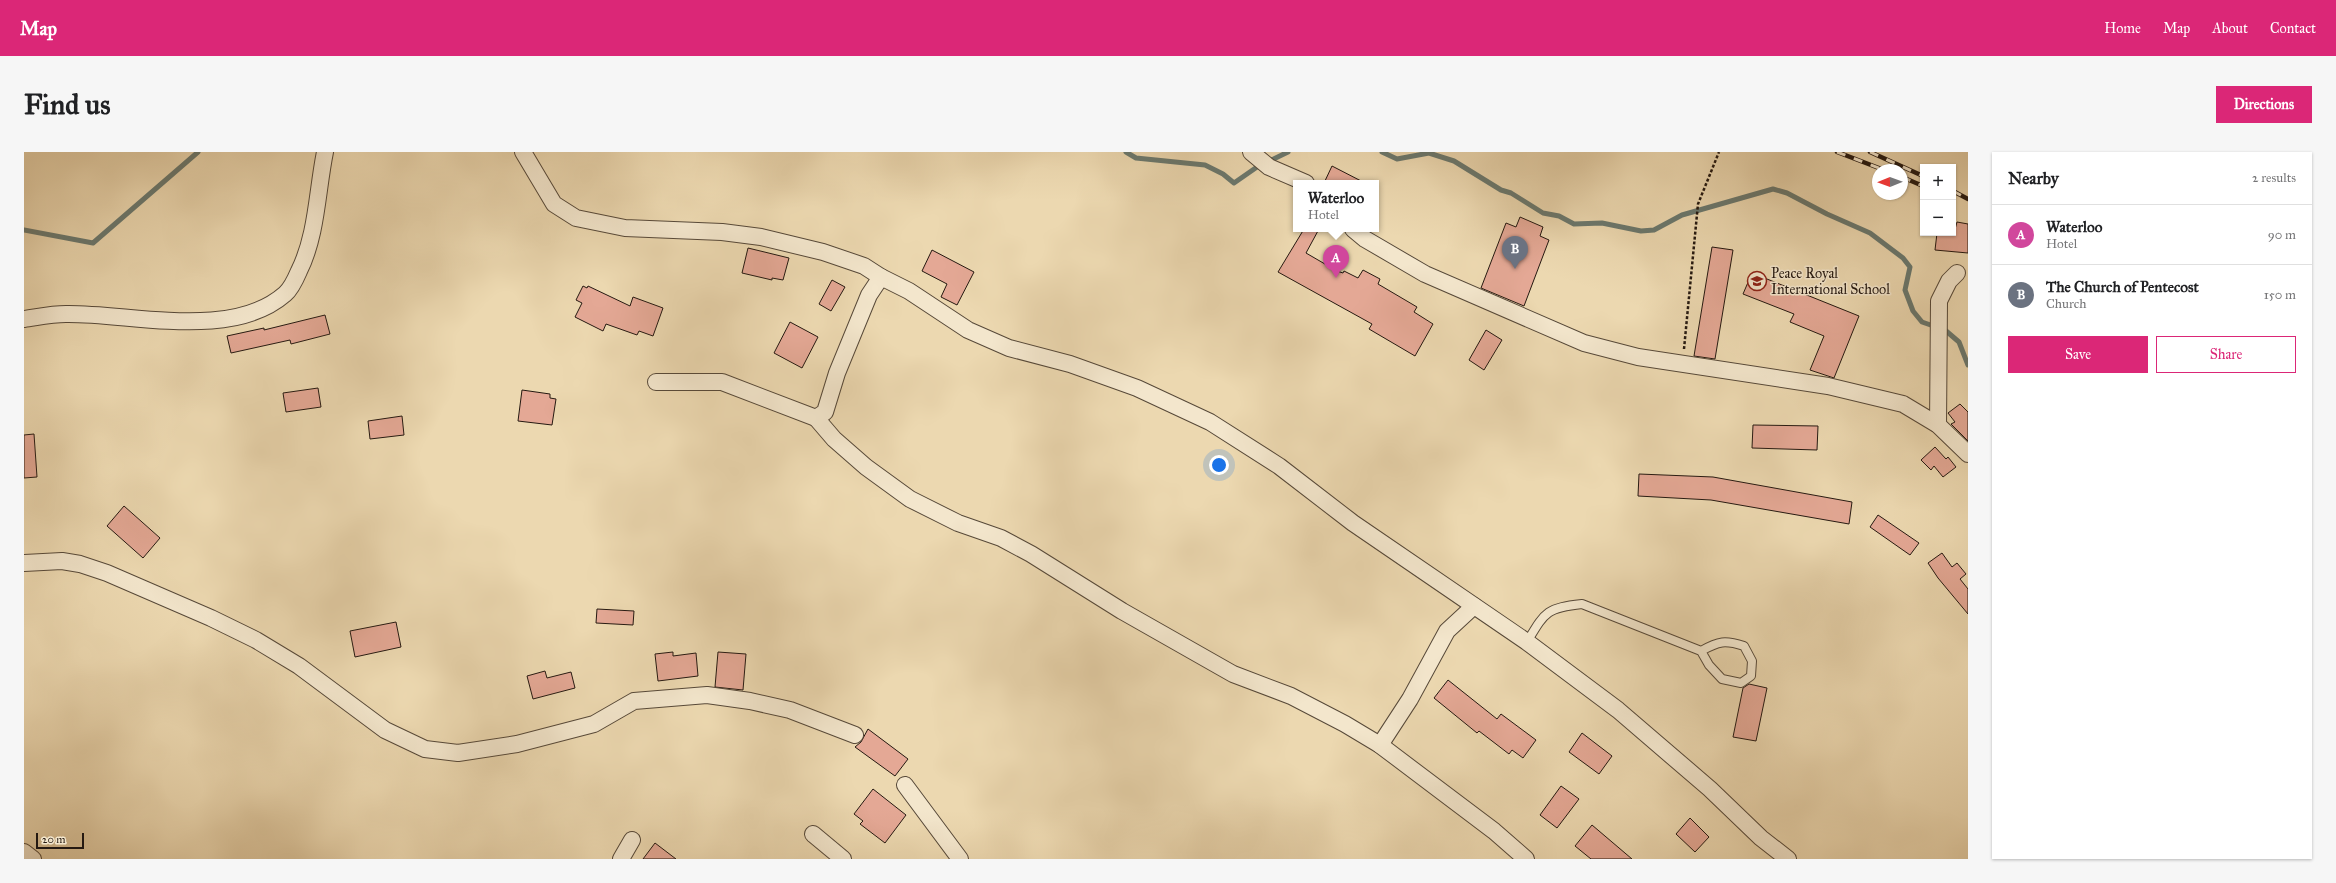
<!DOCTYPE html>
<meta charset="utf-8">
<style>
:root{--surface:#fff;--page:#f6f6f6;--text:#202124;--muted:#757577;--line:#e0e0e0;--accent:#db2777}
body{margin:0;font-family:"IM FELL Great Primer",serif;background:var(--page);color:var(--text)}
.controls{position:absolute;right:12px;top:12px;display:grid;overflow:hidden;border-radius:0px;box-shadow:0 1px 3px #0004}
.controls button{width:36px;height:36px;display:grid;place-items:center;padding:0;border:0;border-bottom:1px solid var(--line);background:var(--surface);color:var(--text);font:20px sans-serif}
.compass{position:absolute;left:1848px;top:12px;width:36px;height:36px;border-radius:50%;background:var(--surface);box-shadow:0 1px 3px #0004;rotate:269deg}
.scale{position:absolute;left:12px;bottom:10px;width:48px;box-sizing:border-box;padding-left:4px;border:2px solid #251911;border-top:0;font-size:11px;line-height:14px;white-space:nowrap;color:#251911;-webkit-text-stroke:3px #f3e6cc;paint-order:stroke}
.you{position:absolute;left:1195px;top:313px;width:14px;height:14px;margin:-10px;border:3px solid #fff;border-radius:50%;background:#1a73e8;box-shadow:0 0 0 6px #1a73e833}
.badge{display:grid;place-items:center;width:26px;height:26px;border-radius:50%;background:var(--accent);color:#fff;font-size:13px;font-weight:700}
.pin{position:absolute;translate:-50% -33px;filter:drop-shadow(0 1px 2px #0008)}
.pin::after{content:'';position:absolute;top:21px;width:14px;height:12px;background:inherit;clip-path:polygon(0 0,100% 0,50% 100%)}
.popup{position:absolute;left:1269px;top:28px;width:86px;height:52px;box-sizing:border-box;display:grid;place-content:center;border-radius:0px;background:var(--surface);filter:drop-shadow(0 1px 3px #0005);font-size:13px;white-space:nowrap;color:var(--muted)}
.popup b{font-size:15px;color:var(--text)}
.popup::after{content:'';position:absolute;left:50%;top:100%;margin-left:-8px;border:8px solid transparent;border-top-color:var(--surface)}
.list{margin:0;padding:0;list-style:none}
h2{display:flex;justify-content:space-between;align-items:center;height:52px;margin:0;padding:0 16px;font-size:17px}
h2 small{font-size:13px;font-weight:400;color:var(--muted)}
.list li{display:grid;grid-template-columns:26px 1fr auto;gap:12px;align-items:center;box-sizing:border-box;height:60px;padding:0 16px;border-top:1px solid var(--line)}
.list b{display:block;font-size:15px;white-space:nowrap}
.list p{margin:0;font-size:13px;white-space:nowrap;color:var(--muted)}
.list em{font-size:13px;font-style:normal;color:var(--muted)}
.actions{display:flex;gap:8px;padding:12px 16px}
.actions a{flex:1;padding:9px 0;border:1px solid var(--accent);border-radius:0px;text-align:center;font-size:14px;color:var(--accent)}
.actions .main{background:var(--accent);color:#fff}
.map{position:relative;flex:none;width:1944px;height:707px;overflow:hidden;border-radius:0px}
header{display:flex;align-items:center;gap:24px;box-sizing:border-box;height:56px;padding:0 20px;background:var(--accent);color:#fff}
header strong{font-size:19px}
nav{display:flex;gap:22px;margin-inline-start:auto;font-size:14px}
.intro{display:flex;align-items:center;justify-content:space-between;box-sizing:border-box;height:96px;padding:0 24px}
h1{margin:0;font-size:28px}
.button{padding:10px 18px;border-radius:0px;background:var(--accent);color:#fff;font-size:14px;font-weight:700}
main{display:flex;gap:24px;padding:0 24px}
aside{flex:1;background:var(--surface);border-radius:0px;box-shadow:0 1px 3px #0004}
.map>svg:first-child{display:block}
</style>
<header>
<strong>Map</strong>
<nav><a>Home</a><a>Map</a><a>About</a><a>Contact</a></nav>
</header>
<div class="intro"><h1>Find us</h1><a class="button">Directions</a></div>
<main>
<div class="map">
<svg width="1944" height="707" viewBox="0 0 1944 707">
<rect width="100%" height="100%" fill="#ecd8b0"/>
<filter id="stains"><feTurbulence type="fractalNoise" baseFrequency=".005" numOctaves="4"/><feColorMatrix values="0 0 0 0 .2 0 0 0 0 .09 0 0 0 0 .02 0 0 0 .5 -.17"/></filter>
<radialGradient id="worn" r=".72"><stop offset=".6" stop-color="#630" stop-opacity="0"/><stop offset="1" stop-color="#630" stop-opacity=".3"/></radialGradient>
<g fill="none" stroke-linecap="round" stroke-linejoin="round">
<g stroke="#6b796f" stroke-width="5">
<polyline points="1102,0 1112,6 1181,13 1199,22 1210,31 1233,15 1264,0"/>
<polyline points="1358,0 1373,7 1405,1 1430,9 1477,38 1487,41 1519,61 1535,64 1550,72 1578,71 1617,79 1630,78 1658,63 1749,37 1763,41 1803,62 1846,81 1879,106 1886,115 1881,138 1889,159 1898,170 1921,178 1935,190 1944,213"/>
<polyline points="0,78 69,91 174,0"/>
</g>
</g>
<g fill="#e4a895" stroke="#251911">
<polygon points="1308,14 1341,31 1300,31"/>
<polygon points="1496,65 1519,75 1516,84 1525,88 1500,154 1457,136 1482,71 1492,75"/>
<polygon points="1933,70 1944,72 1944,101 1911,98 1913,81 1930,81"/>
<polygon points="1280,77 1295,77 1282,101 1313,119 1319,121 1320,119 1334,126 1339,118 1356,127 1354,132 1393,155 1390,160 1409,172 1391,204 1345,177 1348,172 1254,120"/>
<polygon points="1688,95 1709,98 1691,207 1670,204"/>
<polygon points="724,96 765,106 759,128 748,126 748,128 718,121"/>
<polygon points="908,98 950,120 933,153 917,145 923,132 898,119"/>
<polygon points="1728,121 1835,164 1810,226 1786,218 1800,184 1766,170 1770,162 1719,142"/>
<polygon points="808,128 821,135 807,159 795,152"/>
<polygon points="559,134 563,136 564,134 606,154 609,145 639,156 629,184 615,179 613,183 582,172 579,179 551,165 558,151 552,148"/>
<polygon points="301,163 306,182 267,192 266,188 207,201 203,184 240,176 240,178"/>
<polygon points="766,170 794,185 778,216 750,201"/>
<polygon points="1462,178 1478,188 1460,218 1445,208"/>
<polygon points="294,236 297,255 262,260 259,241"/>
<polygon points="498,238 526,242 526,246 532,247 528,273 494,269"/>
<polygon points="1936,252 1944,260 1944,289 1927,272 1931,270 1924,261"/>
<polygon points="378,264 380,283 346,287 344,269"/>
<polygon points="1729,273 1794,274 1793,298 1728,296"/>
<polygon points="10,282 13,325 0,326 0,283"/>
<polygon points="1911,295 1922,307 1924,305 1932,315 1919,325 1910,314 1907,318 1897,308"/>
<polygon points="1615,322 1689,325 1828,350 1825,372 1687,348 1614,344"/>
<polygon points="100,354 136,386 119,406 83,374"/>
<polygon points="1854,363 1895,391 1886,403 1846,375"/>
<polygon points="1918,401 1928,415 1933,411 1942,422 1936,427 1944,437 1944,462 1914,426 1904,411"/>
<polygon points="573,457 610,459 609,473 572,471"/>
<polygon points="372,470 377,495 331,505 326,479"/>
<polygon points="649,500 649,504 672,501 674,524 634,529 631,502"/>
<polygon points="694,500 722,502 719,538 691,535"/>
<polygon points="521,519 523,526 547,520 551,536 509,547 503,524"/>
<polygon points="1424,528 1473,567 1477,562 1512,588 1499,606 1488,598 1485,602 1455,579 1453,581 1410,546"/>
<polygon points="1725,532 1743,536 1732,589 1709,585 1719,536"/>
<polygon points="844,577 884,607 871,624 831,595 837,590"/>
<polygon points="1558,581 1588,604 1575,622 1545,600"/>
<polygon points="1537,634 1555,647 1533,676 1516,663"/>
<polygon points="849,637 882,663 861,691 836,672 839,669 830,662"/>
<polygon points="1666,666 1685,685 1671,700 1652,682"/>
<polygon points="1568,673 1608,707 1567,707 1551,694"/>
<polygon points="631,691 652,707 619,707"/>
</g>
<g fill="none" stroke-linecap="round" stroke-linejoin="round">
<g stroke="#574939" stroke-width="10">
<path id="lane" d="M1503,490C1521,460 1522,456 1558,452L1677,499L1685,513L1698,527L1717,531L1727,524L1728,509L1720,494C1701,488 1695,489 1677,499"/>
</g>
<g stroke="#574939" stroke-width="18">
<g id="street">
<polyline points="499,0 530,52 552,66 601,76 698,80 737,85 799,100 840,114 857,125 885,139 944,178 985,196 1046,212 1113,236 1186,270 1255,314 1329,371 1503,490 1594,558 1686,637 1737,686 1764,707"/>
<polyline points="1227,0 1245,15 1282,31"/>
<polyline points="1329,77 1341,87 1401,122 1560,191 1614,205 1804,234 1879,252 1914,273 1944,302"/>
<path d="M0,167C14,165 28,162 42,162C108,161 207,189 261,142C267,137 272,126 275,119C293,83 293,39 301,0"/>
<polyline points="632,230 698,230 792,266 801,260 813,221 845,143 857,125"/>
<polyline points="792,266 810,287 842,315 886,347 934,371 977,386 1007,402 1098,459 1209,522 1267,544 1321,572 1356,593 1470,679 1502,707"/>
<polyline points="1914,273 1915,149 1925,129 1933,121"/>
<polyline points="0,411 38,409 56,412 83,421 187,466 232,488 275,514 361,578 401,597 434,601 493,592 570,572 610,549 683,543 726,549 766,558 831,583"/>
<polyline points="1356,593 1386,547 1423,479 1450,454"/>
<polyline points="881,633 936,707"/>
<polyline points="789,682 819,707"/>
<polyline points="0,700 9,707"/>
<polyline points="597,707 608,688"/>
</g>
</g>
<polyline stroke="#251911" stroke-width="2.5" stroke-dasharray="3 2" stroke-linecap="butt" points="1660,197 1674,52 1695,0"/>
<use href="#lane" stroke="#f3e6cc" stroke-width="8"/>
<use href="#street" stroke="#f3e6cc" stroke-width="16"/>
<g stroke="#251911" stroke-width="4.5">
<g id="rail">
<polyline points="1813,0 1860,18"/>
<polyline points="1846,0 1899,24"/>
<polyline points="1878,25 1899,34"/>
<polyline points="1929,39 1944,47"/>
</g>
</g>
<use href="#rail" stroke="#f3e6cc" stroke-width="3" stroke-dasharray="9" stroke-linecap="butt"/>
</g>
<defs>
<g id="school-ring" transform="scale(1)"><circle r="9.5" fill="#f3e6cc" stroke="#8f2418" stroke-width="1.5"/><path d="M0-5L7-2L0 1L-7-2ZM-4 1L0 2.5L4 1V4Q0 6-4 4Z" fill="#8f2418"/></g>
</defs>
<g fill-rule="evenodd">
<use href="#school-ring" x="1733" y="129"/>
</g>
<g text-anchor="middle" dominant-baseline="central" stroke-width="3" stroke-linejoin="round" paint-order="stroke">
<g font-size="14" fill="#251911" stroke="#f3e6cc" text-anchor="start">
<text x="1747" y="121">Peace Royal<tspan x="1747" dy="16">International School</tspan></text>
</g>
</g>
<rect width="100%" height="100%" filter="url(#stains)"/>
<rect width="100%" height="100%" fill="url(#worn)"/>
</svg>
<div class="controls">
<button>+</button>
<button>−</button>
</div>
<svg class="compass" viewBox="-18 -18 36 36"><path d="M0-13l5 13h-10z" fill="#e53935"/><path d="M0 13l5-13h-10z" fill="#757577"/></svg>
<div class="scale">20 m</div>
<div class="you"></div>
<div class="pin badge" style="left:1312px;top:126px;background:#d1479c">A</div>
<div class="popup"><b>Waterloo</b>Hotel</div>
<div class="pin badge" style="left:1491px;top:117px;background:#6b7280">B</div>
</div>
<aside>
<h2>Nearby<small>2 results</small></h2>
<ul class="list">
<li><span class="badge" style="background:#d1479c">A</span><div><b>Waterloo</b><p>Hotel</p></div><em>90 m</em></li>
<li><span class="badge" style="background:#6b7280">B</span><div><b>The Church of Pentecost</b><p>Church</p></div><em>150 m</em></li>
</ul>
<div class="actions"><a class="main">Save</a><a>Share</a></div>
</aside>
</main>
